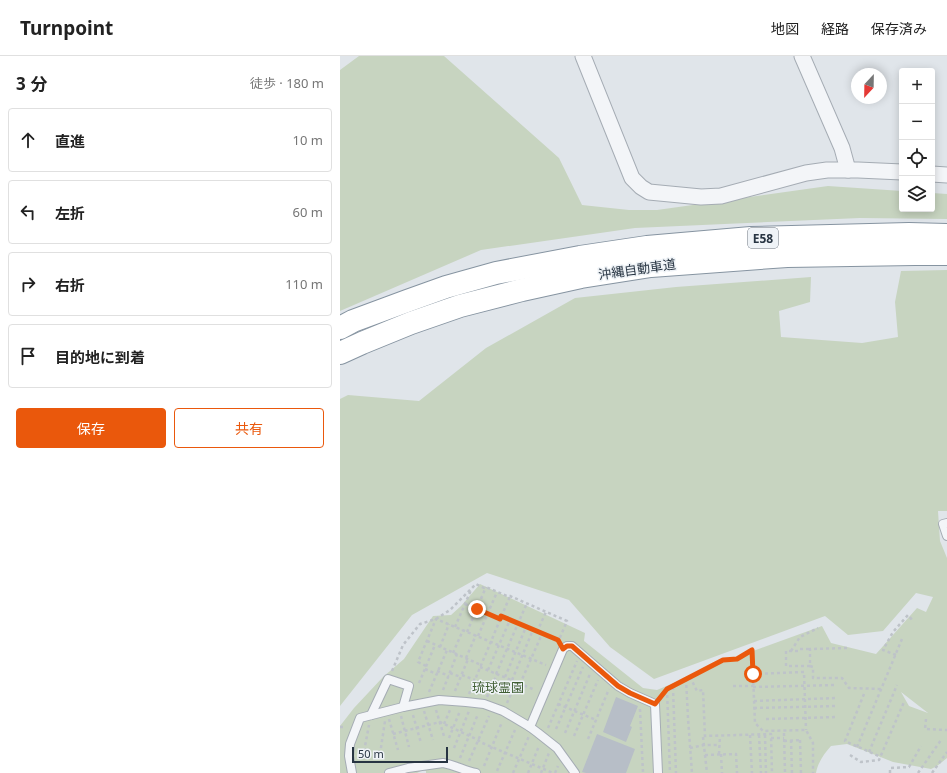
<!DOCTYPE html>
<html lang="ja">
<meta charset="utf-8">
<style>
:root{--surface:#fff;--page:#f6f6f6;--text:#222;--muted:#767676;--line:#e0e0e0;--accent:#ea580c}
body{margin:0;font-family:"Noto Sans","Noto Sans JP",sans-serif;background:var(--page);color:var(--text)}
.controls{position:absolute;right:12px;top:12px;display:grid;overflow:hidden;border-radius:4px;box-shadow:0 2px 10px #0003}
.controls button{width:36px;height:36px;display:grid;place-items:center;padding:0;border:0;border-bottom:1px solid var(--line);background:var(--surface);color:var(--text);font:20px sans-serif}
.compass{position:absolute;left:511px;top:12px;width:36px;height:36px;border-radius:50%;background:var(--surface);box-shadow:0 2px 10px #0003;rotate:202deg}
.scale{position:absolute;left:12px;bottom:10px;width:96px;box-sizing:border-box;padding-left:4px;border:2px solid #273442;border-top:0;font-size:11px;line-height:14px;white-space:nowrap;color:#273442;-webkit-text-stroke:3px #eff3f7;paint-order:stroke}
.stop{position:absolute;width:12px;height:12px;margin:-9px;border:3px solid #ea580c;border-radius:50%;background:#fff}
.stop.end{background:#ea580c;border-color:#fff;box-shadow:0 1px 4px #0008}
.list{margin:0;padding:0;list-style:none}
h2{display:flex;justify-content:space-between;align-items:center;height:52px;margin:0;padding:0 16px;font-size:17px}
h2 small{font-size:13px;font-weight:400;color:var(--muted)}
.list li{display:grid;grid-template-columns:26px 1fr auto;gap:12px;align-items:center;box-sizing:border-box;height:64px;margin:0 8px 8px;padding:0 8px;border:1px solid var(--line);border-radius:4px}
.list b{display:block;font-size:15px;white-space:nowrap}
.list em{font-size:13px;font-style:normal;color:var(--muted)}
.actions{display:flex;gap:8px;padding:12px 16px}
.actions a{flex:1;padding:9px 0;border:1px solid var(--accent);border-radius:4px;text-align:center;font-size:14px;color:var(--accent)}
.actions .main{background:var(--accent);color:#fff}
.icon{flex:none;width:22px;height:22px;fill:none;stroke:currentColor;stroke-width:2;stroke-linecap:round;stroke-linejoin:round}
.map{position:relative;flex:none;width:607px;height:717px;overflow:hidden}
header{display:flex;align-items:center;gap:24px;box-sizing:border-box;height:56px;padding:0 20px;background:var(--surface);border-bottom:1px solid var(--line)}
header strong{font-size:19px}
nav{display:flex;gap:22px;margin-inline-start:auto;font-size:14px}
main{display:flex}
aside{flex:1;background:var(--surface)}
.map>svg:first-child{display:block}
</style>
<header>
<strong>Turnpoint</strong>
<nav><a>地図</a><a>経路</a><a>保存済み</a></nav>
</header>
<main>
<aside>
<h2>3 分<small>徒歩 · 180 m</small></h2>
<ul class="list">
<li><svg class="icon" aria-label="ahead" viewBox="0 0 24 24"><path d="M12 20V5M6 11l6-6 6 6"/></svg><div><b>直進</b></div><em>10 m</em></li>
<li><svg class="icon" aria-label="left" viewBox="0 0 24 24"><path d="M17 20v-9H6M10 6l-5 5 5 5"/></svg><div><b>左折</b></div><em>60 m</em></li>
<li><svg class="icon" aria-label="right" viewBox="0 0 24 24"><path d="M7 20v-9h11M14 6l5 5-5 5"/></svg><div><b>右折</b></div><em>110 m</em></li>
<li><svg class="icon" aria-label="arrive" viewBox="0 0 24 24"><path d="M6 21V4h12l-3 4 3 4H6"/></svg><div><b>目的地に到着</b></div></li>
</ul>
<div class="actions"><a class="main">保存</a><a>共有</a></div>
</aside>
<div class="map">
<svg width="607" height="717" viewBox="0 0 607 717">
<rect width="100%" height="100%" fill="#e0e5ea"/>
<g fill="#c7d4c0" fill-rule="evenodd">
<polygon points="19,0 104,0 219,102 242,149 289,154 317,154 488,130 562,135 562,153 592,153 592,137 607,138 607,163 520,162 295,172 141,194 0,255 0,14"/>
<path d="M607,214V455H598L600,485L607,502V702L597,710L591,713L553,706L528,696L507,688L491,690C484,698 478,706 476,717H86V715L83,714L77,717H0V670L14,652L43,621L64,603L93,560L111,559L121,550L140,528L245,577L244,585L303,632L317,634L394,602L482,570L491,587L536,598L577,552L586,556L593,541L576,537L543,575L508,579L485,560L314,623L270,591L229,544L147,517L72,559L0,650V343L8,339L79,345L146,292L235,242L336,231L471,221L470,246L439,255L441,281L522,287L558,281L555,246L561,215ZM561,636L588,657L569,650Z"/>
</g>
<g fill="#b7bec7">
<polygon points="276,641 298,650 290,670 292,671 286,686 263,676"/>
<polygon points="257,678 295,693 286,717 246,717 242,716"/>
</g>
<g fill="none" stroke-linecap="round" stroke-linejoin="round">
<g stroke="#a5acb4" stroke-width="10">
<g id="lane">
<polyline points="607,467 603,468 607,480"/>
<polyline points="31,659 48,623 69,630 63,651"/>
<polyline points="190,671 223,593 227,590 232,590 278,630 290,637 315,648 318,717"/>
<polyline points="12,717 9,700 10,688 20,662 63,651 99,644 126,646 144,648 163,655 190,671 198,677 217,692 222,699 235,717"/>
<path d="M49,717L68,712L103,707C115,709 125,715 136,717"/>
</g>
</g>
<g stroke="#a5acb4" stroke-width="17">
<g id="street">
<polyline points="243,0 292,122 301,131 309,136 361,141 381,140 466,117 487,114 518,114 562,116"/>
<polyline points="462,0 502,92 508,114"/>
<polyline points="592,118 607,119"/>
</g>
</g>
<g stroke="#8694a1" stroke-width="24">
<g id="highway">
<polyline points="0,272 13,265 67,245 106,231 156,217 240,201 307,191 411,182 569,178 607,179"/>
<polyline points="0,297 22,287 71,267 120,250 182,234 241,221 311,210 447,200 575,198 607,198"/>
</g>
</g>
<g stroke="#bec3c9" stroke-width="2.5" stroke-dasharray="3 3" stroke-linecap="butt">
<polyline points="125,548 160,563"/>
<polyline points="161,560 218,584"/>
<polyline points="115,571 131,534"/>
<polyline points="127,576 146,531"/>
<polyline points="197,576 206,556"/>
<polyline points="138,580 157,536"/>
<polyline points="87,585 141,609"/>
<polyline points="100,591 109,568"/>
<polyline points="507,592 470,593 470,610 473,611 473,622 502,622 509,632 541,633"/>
<polyline points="460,593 470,593"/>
<polyline points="451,595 460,581 478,572"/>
<polyline points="458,595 446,595 446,610 470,610"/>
<polyline points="113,597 123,574"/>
<polyline points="556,599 543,594 553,576 568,559 573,565"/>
<polyline points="126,602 136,579"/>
<polyline points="86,610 78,606 96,563 206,609"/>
<polyline points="140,611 195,634"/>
<polyline points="85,613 96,618"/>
<polyline points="148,614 170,564"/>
<polyline points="52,615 63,589 80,568 96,563 110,554 136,528 144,532 146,531 167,540 170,540 227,565 219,584"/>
<polyline points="97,615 109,620"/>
<polyline points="110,617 121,621"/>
<polyline points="156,618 187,547"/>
<polyline points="413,618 464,616 466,674"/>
<polyline points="122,619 135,624"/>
<polyline points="165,621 186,571"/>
<polyline points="350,621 357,635 363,634 365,680 431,678 432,717"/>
<polyline points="346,623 348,662 352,717"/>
<polyline points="172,624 193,574"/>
<polyline points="79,627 95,589"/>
<polyline points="180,628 202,578"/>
<polyline points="393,630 413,630"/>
<polyline points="333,631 336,717"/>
<polyline points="413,631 496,629"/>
<polyline points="327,633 330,717"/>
<polyline points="103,634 117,598"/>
<polyline points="115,635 128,603"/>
<polyline points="89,636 107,594"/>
<polyline points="129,638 170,540"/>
<polyline points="524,638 505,685 541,701"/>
<polyline points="147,641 157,618"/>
<polyline points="320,641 327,633 383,604 397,603 412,594 415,667 423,675 466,674 473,687 473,717"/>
<polyline points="414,645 497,642"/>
<polyline points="167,647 176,626"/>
<polyline points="218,648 256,664"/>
<polyline points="414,652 497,650"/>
<polyline points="300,653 303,717"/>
<polyline points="96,654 104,680"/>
<polyline points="84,655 93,684"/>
<polyline points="73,659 81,687"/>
<polyline points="61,660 69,691"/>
<polyline points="49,663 58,694"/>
<polyline points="426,663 497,661"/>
<polyline points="586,663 585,673 607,674"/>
<polyline points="104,668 110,654"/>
<polyline points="0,671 6,671"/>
<polyline points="208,672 237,605"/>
<polyline points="216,673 243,611"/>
<polyline points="225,677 250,618"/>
<polyline points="444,677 445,717"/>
<polyline points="53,678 100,666 138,684 140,686 213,717"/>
<polyline points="410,679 412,717"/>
<polyline points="419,679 421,717"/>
<polyline points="425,679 426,717"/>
<polyline points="234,680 258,624"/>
<polyline points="363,681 367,717"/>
<polyline points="109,682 120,655"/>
<polyline points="431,682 444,682"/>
<polyline points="248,683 269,633"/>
<polyline points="451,684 452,717"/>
<polyline points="460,684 461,717"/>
<polyline points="444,685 462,684"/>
<polyline points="517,691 562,583"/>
<polyline points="114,692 129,655"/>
<polyline points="350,692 364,689 379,689"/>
<polyline points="529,696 557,629"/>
<polyline points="40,698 45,665"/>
<polyline points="379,698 380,680"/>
<polyline points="381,698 382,717"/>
<polyline points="365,699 396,698 397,717"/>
<polyline points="510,699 521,706 539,704 564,646"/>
<polyline points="23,701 29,669"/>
<polyline points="120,702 138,658"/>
<polyline points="129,705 149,660"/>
<polyline points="144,710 162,666"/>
<polyline points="157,715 175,674"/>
<polyline points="173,717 189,680"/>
<polyline points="188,717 199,690"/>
<polyline points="201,717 209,697"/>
<polyline points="215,717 218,710"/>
<polyline points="550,717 550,712 569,711 581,690"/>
<polyline points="578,717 601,684"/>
<polyline points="592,717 607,696"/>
</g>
<use href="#lane" stroke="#f3f5f8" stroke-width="8"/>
<use href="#street" stroke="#f3f5f8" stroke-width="15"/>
<use href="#highway" stroke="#fff" stroke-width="22"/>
</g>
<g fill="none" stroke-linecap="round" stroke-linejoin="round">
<polyline stroke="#ea580c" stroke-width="5" points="137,553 160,563 161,560 218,584 223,593 227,590 232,590 278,630 290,637 315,648 327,633 383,604 397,603 412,594 413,618"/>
</g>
<g text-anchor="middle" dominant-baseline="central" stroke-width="3" stroke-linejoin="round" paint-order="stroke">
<rect fill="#eff3f7" stroke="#636d78" stroke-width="1" x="408" y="172" width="30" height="20" rx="3"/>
<g font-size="12" font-weight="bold" fill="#273442">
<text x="423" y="182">E58</text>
</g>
<g font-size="13" fill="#273442" stroke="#eff3f7">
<text transform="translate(297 213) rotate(-8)">沖縄自動車道</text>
</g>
<g font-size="13" fill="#405f34" stroke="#eff3f7">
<text x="158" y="631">琉球霊園</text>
</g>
</g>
</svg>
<div class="controls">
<button>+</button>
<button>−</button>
<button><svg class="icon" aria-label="locate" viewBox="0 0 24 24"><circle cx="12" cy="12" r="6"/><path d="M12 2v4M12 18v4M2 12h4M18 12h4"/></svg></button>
<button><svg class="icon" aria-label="layers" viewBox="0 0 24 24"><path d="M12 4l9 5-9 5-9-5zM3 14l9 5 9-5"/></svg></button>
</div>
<svg class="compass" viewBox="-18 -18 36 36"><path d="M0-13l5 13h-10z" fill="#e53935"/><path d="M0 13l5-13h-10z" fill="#767676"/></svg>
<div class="scale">50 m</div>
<div class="stop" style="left:413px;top:618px"></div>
<div class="stop end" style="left:137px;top:553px"></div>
</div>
</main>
